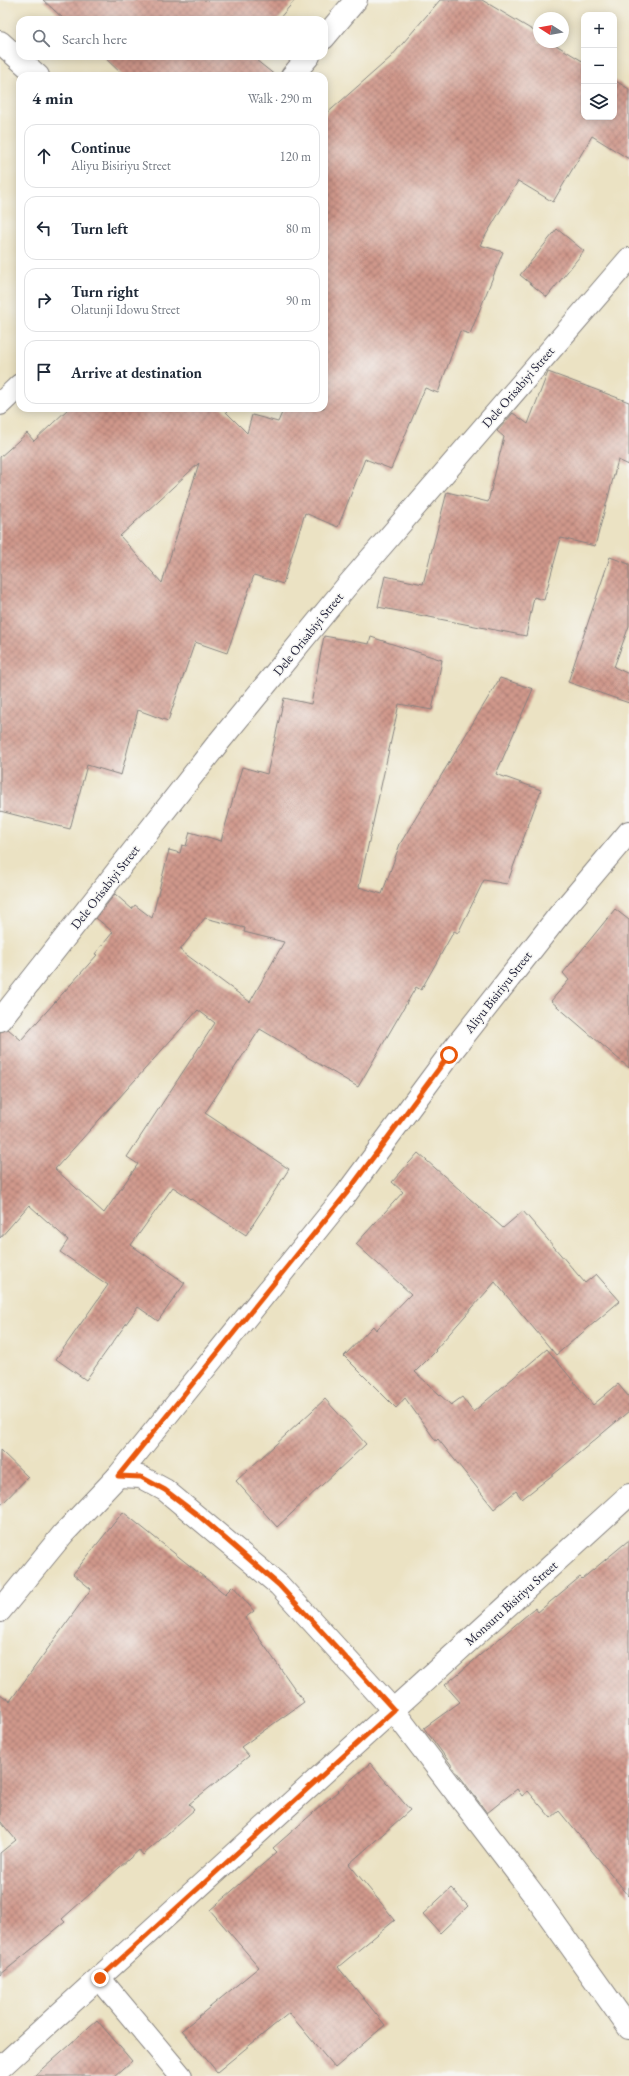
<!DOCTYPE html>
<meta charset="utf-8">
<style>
:root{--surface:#fff;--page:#f2f2f3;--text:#1f2937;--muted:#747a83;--line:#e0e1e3}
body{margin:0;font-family:"EB Garamond",serif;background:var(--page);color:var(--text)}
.controls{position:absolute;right:12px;top:12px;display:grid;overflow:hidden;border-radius:8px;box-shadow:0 2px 10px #0003}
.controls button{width:36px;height:36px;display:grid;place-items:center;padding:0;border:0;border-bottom:1px solid var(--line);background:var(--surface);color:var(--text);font:20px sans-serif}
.compass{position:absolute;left:533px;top:12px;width:36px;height:36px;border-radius:50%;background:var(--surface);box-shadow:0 2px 10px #0003;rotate:281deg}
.stop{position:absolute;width:12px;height:12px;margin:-9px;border:3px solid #ea580c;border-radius:50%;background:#fff}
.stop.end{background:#ea580c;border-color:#fff;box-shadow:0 1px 4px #0008}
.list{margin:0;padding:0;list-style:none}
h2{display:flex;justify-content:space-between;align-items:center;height:52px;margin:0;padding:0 16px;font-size:17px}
h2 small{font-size:13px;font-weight:400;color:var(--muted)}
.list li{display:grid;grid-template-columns:26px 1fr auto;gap:12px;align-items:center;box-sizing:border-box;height:64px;margin:0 8px 8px;padding:0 8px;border:1px solid var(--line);border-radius:12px}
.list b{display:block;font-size:15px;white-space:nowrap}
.list p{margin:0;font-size:13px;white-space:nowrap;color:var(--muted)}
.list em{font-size:13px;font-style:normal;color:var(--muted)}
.icon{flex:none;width:22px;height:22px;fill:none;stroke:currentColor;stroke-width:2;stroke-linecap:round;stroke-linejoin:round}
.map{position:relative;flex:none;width:629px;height:2076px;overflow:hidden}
.search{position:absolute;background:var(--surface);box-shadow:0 2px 10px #0003;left:16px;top:16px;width:312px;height:44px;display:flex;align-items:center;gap:10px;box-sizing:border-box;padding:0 14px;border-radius:12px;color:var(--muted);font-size:15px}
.panel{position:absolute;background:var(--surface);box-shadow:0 2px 10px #0003;left:16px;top:72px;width:312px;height:340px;border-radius:12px}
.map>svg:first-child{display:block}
</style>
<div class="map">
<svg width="629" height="2076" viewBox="0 0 629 2076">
<defs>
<pattern id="building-cross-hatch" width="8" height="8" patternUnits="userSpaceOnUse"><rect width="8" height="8" fill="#d0988b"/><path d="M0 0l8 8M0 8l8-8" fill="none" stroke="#a87c73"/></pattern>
</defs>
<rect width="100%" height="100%" fill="#f6f6f2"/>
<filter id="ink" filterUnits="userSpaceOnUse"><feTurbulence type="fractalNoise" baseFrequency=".025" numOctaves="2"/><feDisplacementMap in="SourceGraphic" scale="8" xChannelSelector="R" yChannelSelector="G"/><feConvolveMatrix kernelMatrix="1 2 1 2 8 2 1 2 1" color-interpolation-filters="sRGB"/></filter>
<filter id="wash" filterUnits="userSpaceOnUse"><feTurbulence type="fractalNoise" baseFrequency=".012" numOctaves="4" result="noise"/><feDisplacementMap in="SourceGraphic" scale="16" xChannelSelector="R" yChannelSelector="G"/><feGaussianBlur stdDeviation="0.9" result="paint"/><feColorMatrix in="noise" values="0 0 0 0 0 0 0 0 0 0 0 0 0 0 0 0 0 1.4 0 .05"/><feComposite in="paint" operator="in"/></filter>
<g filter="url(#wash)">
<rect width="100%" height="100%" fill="#ebe2c3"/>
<g id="blocks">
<g fill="url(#building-cross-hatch)" fill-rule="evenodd">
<polygon points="43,0 295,0 278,20 65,20"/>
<path d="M440,0H482L539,34V42H551L584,62V117H614V80L629,89V159L592,136L553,202L518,181L480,245L503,252L470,334L460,331L438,393L425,388L391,469L365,459L338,527L305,513L283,584L254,575L227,653L195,642L168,721L138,710L121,775L87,765L70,829L0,811V457L27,433L34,441L69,408H222L247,433L252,415L278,422L284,408H324V116L391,57ZM199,463L162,583L120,536Z"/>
<polygon points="103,56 251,56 276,76 124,76"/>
<polygon points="557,229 584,251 547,297 520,275"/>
<polygon points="548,372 629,402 629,465 618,460 595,546 561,538 544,600 534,597 526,636 378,607 385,576 423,584 447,492 488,502 504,437 497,431 513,413 528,424"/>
<polygon points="610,557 629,564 629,626 614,667 629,674 629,703 568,682"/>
<path d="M324,636L369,644L371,637L442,660L432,710L399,704L359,887L382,894L400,844L500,678L533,689L496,774L541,790L507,884L484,880L458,933L454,931L421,990L416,987L358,1087L260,1029L205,1113L289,1169L246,1235L173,1187L131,1245L185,1283L158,1321L138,1307L86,1380L56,1359L108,1285L60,1252L68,1240L29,1205L0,1238V1032L8,1029L21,1040L97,955L95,954L113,932L96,918L115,894L132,909L135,905L152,918L169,850L180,853L182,845L186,846L190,832L221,841L242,767L267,774L284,698L311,704ZM205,918L245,928L244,932L284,942L250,1002L180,950ZM198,1010L215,1023L127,1157L138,1164L104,1213L55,1169Z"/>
<polygon points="615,909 629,920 629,1068 551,1001 569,980 563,973"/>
<polygon points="418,1153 503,1228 523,1211 585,1283 596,1274 620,1301 556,1355 495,1282 435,1350 436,1351 415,1372 451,1405 462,1397 473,1412 547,1349 593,1405 618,1384 629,1397 629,1411 559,1470 522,1499 516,1491 494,1509 438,1439 436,1441 405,1398 396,1408 344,1356 373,1326 376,1330 411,1294 356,1244 403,1192 392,1182"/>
<polygon points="325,1399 366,1444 277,1527 236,1481"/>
<polygon points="0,1450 28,1477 0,1506"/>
<polygon points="123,1512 225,1594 233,1586 254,1611 245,1618 304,1702 241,1747 249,1756 189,1804 194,1810 143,1855 139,1850 62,1919 65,1922 0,1975 0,1853 16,1840 0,1821 0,1694 10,1701 91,1589 73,1574"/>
<polygon points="629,1540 629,1896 559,1811 551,1818 528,1791 522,1796 517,1789 487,1813 424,1728 460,1702 445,1685 535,1608 538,1612 580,1577 582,1579"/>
<polygon points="370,1763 410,1810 349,1864 395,1920 338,1967 385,2025 335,2068 289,2013 217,2072 182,2030 259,1967 210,1910 277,1852 273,1848"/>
<polygon points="451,1888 468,1906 440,1933 423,1914"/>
<polygon points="97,2020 132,2061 115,2076 34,2076"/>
</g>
</g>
</g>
<g filter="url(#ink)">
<use href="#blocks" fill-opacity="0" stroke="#86827f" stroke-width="1"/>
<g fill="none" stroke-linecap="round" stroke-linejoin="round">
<g stroke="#86827f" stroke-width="24">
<g id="street">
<polyline points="324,38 356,0"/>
<polyline points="0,42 38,76"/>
<polyline points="292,76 309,56"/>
<polyline points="0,404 20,385"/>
<polyline points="0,1020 218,743 346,587 629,259"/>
<polyline points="118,1476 141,1477 165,1490 279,1585 393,1710 540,1903 629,2028"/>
<polyline points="0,1611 63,1534 118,1476 346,1194 449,1055 559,915 629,832"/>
<polyline points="100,1979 181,2076"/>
<polyline points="0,2068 629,1495"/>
</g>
</g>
<use href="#street" stroke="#fff" stroke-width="22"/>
</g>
</g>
<g fill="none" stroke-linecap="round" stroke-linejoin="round" filter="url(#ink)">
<polyline stroke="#ea580c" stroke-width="5" points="100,1978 394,1710 279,1585 199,1516 165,1490 141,1477 118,1476 346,1194 449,1055"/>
</g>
<g text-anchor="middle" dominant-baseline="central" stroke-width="3" stroke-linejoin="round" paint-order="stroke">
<g font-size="13" fill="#22223b" stroke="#f6f6f2">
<text transform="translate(518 387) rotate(-49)">Dele Orisabiyi Street</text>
<text transform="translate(308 634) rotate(-51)">Dele Orisabiyi Street</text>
<text transform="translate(105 887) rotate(-52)">Dele Orisabiyi Street</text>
<text transform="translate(498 992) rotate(-52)">Aliyu Bisiriyu Street</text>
<text transform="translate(511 1603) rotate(-42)">Monsuru Bisiriyu Street</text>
</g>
</g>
</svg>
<div class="controls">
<button>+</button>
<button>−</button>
<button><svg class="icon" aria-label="layers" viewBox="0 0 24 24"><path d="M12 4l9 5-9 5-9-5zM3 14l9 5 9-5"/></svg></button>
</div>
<svg class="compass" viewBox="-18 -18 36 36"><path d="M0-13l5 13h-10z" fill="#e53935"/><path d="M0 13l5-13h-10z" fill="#747a83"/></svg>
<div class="stop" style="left:449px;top:1055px"></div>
<div class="stop end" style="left:100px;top:1978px"></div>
<div class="search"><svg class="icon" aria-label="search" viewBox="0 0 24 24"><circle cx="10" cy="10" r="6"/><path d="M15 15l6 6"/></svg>Search here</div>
<section class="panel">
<h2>4 min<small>Walk · 290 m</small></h2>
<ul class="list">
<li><svg class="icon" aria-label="ahead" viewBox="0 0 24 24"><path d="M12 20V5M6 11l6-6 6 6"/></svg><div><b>Continue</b><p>Aliyu Bisiriyu Street</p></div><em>120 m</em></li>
<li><svg class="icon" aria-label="left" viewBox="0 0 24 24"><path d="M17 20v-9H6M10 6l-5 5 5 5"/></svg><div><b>Turn left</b></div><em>80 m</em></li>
<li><svg class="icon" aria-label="right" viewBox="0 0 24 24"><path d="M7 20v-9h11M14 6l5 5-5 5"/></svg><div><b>Turn right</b><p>Olatunji Idowu Street</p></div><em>90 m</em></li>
<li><svg class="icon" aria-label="arrive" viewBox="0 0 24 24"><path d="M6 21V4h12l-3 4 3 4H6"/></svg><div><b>Arrive at destination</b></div></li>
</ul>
</section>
</div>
